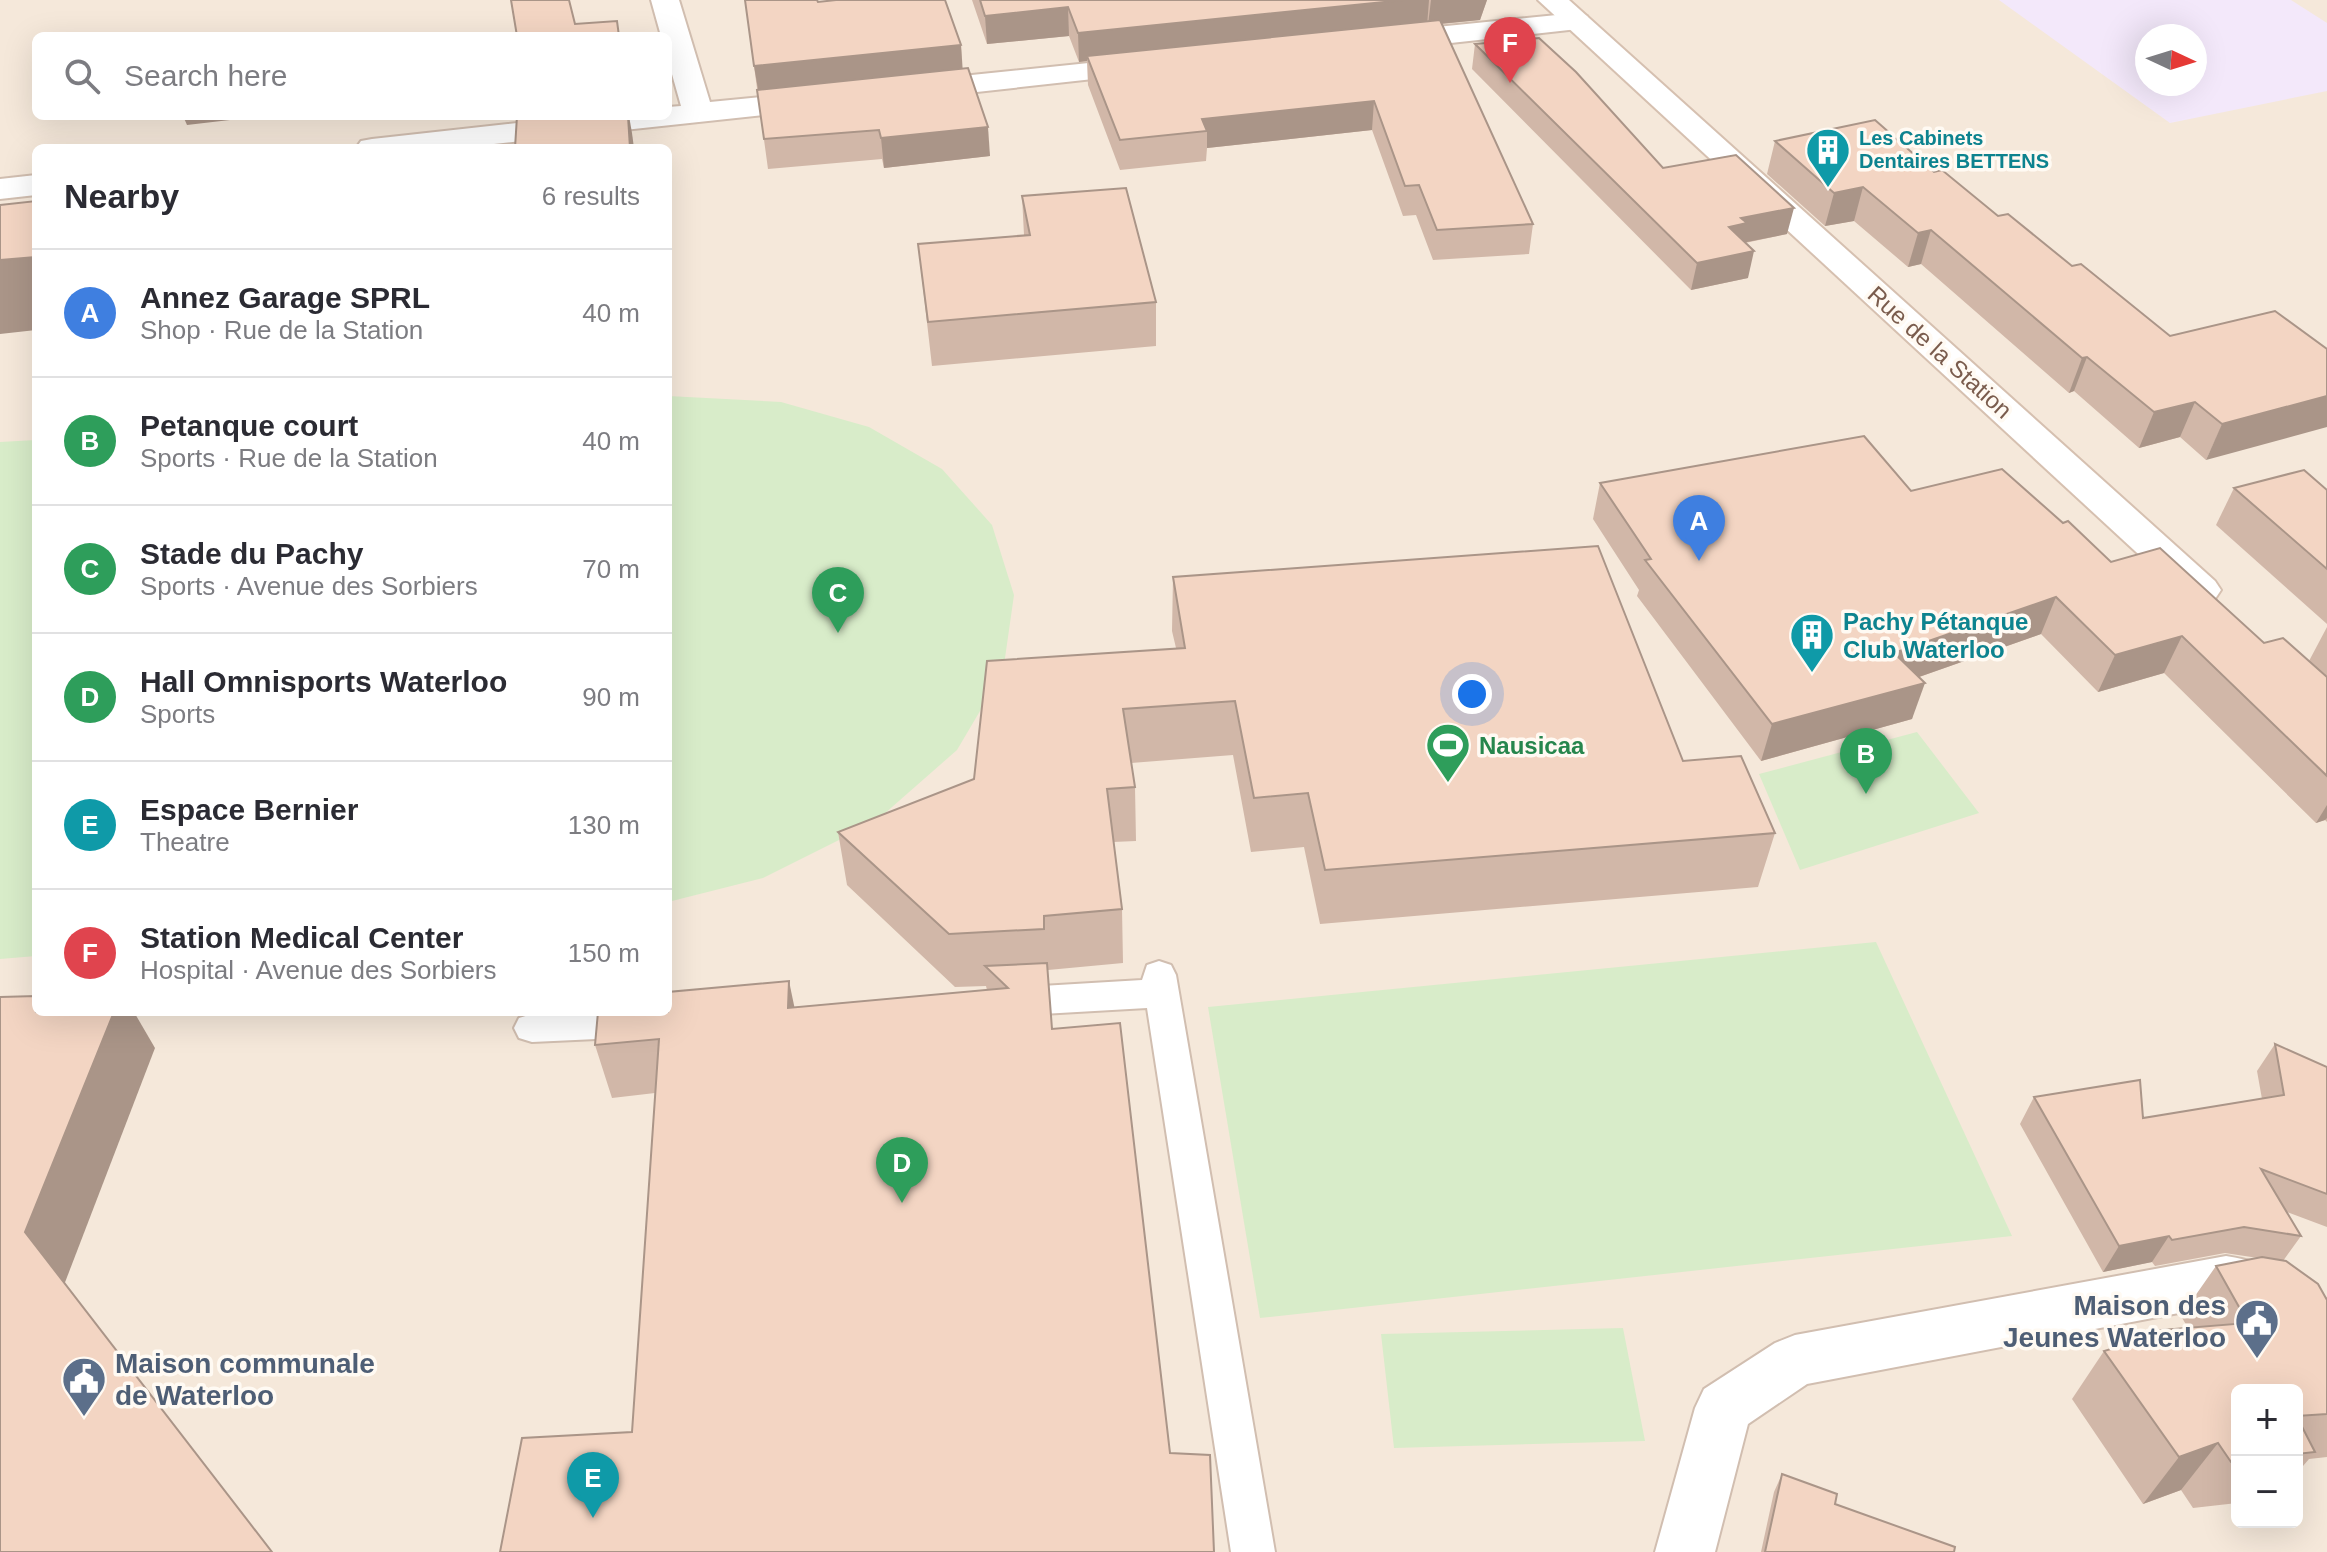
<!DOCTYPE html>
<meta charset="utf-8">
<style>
:root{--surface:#fff;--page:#f7f7f7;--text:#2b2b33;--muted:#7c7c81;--line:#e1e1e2;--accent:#d93025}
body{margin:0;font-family:Arial,sans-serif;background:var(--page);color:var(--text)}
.controls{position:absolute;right:24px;bottom:24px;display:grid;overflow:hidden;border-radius:12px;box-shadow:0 8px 32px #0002}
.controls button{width:72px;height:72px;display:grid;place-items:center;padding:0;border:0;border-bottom:2px solid var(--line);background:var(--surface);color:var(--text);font:40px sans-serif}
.compass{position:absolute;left:2135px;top:24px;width:72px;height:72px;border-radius:50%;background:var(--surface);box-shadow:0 8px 32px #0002;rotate:94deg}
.you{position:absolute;left:1472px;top:694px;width:28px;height:28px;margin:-20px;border:6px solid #fff;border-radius:50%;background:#1a73e8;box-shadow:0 0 0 12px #1a73e833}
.badge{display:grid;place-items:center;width:52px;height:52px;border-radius:50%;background:var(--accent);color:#fff;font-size:26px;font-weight:700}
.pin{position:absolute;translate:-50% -66px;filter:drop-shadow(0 2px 4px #0008)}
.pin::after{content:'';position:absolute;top:42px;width:28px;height:24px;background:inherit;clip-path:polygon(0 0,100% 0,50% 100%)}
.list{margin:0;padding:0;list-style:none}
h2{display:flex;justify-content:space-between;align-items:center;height:104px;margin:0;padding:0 32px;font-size:34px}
h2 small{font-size:26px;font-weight:400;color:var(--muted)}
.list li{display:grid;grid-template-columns:52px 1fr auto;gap:24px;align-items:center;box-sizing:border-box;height:128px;padding:0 32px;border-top:2px solid var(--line)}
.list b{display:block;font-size:30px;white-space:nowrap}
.list p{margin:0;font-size:26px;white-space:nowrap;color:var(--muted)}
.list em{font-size:26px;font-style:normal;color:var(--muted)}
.icon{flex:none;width:44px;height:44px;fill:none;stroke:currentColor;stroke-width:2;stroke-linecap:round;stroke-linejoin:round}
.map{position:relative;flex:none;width:2327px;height:1552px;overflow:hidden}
.search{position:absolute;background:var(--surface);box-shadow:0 8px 32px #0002;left:32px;top:32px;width:640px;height:88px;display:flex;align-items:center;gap:20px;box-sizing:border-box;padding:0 28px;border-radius:12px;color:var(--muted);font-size:30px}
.panel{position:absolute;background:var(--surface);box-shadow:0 8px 32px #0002;left:32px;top:144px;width:640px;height:872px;border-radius:12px}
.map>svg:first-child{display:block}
</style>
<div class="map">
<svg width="2327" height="1552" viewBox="0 0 2327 1552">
<rect width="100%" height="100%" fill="#fdf6ec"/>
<path fill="#f5e8da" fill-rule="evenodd" d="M0,0H2327V1552H0ZM36,36H668V116H36ZM2147,36H2195V84H2147ZM36,148H668V1012H36ZM2237,1390H2297V1522H2237Z"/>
<path fill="#f3e8fa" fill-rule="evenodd" d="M1999,0H2291L2327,23V91L2170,123ZM2147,36H2195V84H2147Z"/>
<g fill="#d8ecc9">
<polygon points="668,396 781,402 869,427 942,469 992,525 1014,595 1003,672 957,750 875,822 763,878 668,902"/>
<polygon points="36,440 36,956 0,959 0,442"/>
<polygon points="1917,732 1979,813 1800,870 1759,774"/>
<polygon points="1876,942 2012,1236 1260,1318 1208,1007"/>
<polygon points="1623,1328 1645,1441 1394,1448 1381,1334"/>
</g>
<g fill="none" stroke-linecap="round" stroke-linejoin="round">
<g stroke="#d1beb0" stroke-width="4">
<g id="lane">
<polygon points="1159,961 1171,965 1176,975 1275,1552 1231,1552 1147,1008 1006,1016 993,1012 988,1002 993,992 1006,988 1142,980 1147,965"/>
<polygon points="567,1012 650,1012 658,1023 653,1033 640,1037 532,1042 519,1038 514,1028 519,1018 532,1014"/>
</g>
</g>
<g stroke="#d1beb0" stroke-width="4">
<g id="street">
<polygon points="651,0 679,0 710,102 821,91 832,94 836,100 832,106 821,109 457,148 356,148 361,141 372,139 581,116 668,116 668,107 681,106 668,60 668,36 661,36"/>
<polygon points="1577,13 1587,16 1591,22 1587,28 1387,50 1377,47 1373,41 1377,35 1387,32"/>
<polygon points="1147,57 1157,60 1162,66 1157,72 913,99 902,96 898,90 902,84 913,81"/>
<polygon points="36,175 36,195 0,199 0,179"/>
<path d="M2226,1256C2273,1264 2288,1273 2327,1300V1356L2307,1349L2250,1308L2226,1304L1807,1384L1748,1424L1715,1552H1655L1695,1408L1704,1389L1775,1343L1795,1335Z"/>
</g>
</g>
<g stroke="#d6c0b0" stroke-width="4">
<polygon id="secondary" points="1538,0 1569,0 2215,581 2221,590 2215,599 2201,603 2187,599"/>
</g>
<use href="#lane" fill="#fff" fill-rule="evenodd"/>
<use href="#street" fill="#fff" fill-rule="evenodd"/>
<use href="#secondary" fill="#fff" fill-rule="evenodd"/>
</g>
<g fill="#d1b7a8">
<polygon points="745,0 818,2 961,45 962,69 990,156 884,168 882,159 768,169"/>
<polygon points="972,0 1487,0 1480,20 1442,24 1533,224 1529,254 1433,260 1416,215 1403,216 1372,130 1207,148 1206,161 1120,170 1088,85 1087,61 1079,62 1069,36 987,44"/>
<polygon points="1475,44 1663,168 1787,234 1745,243 1748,278 1691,290 1472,69"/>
<polygon points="1775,141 1934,172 2072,266 2170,336 2275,311 2206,460 2180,437 2139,448 2074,391 2069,393 1921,264 1908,267 1854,221 1825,226 1767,174"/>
<polygon points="1022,196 1156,302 1156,346 932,366 918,244 1024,235"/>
<polygon points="1600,483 1911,491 2063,523 2111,562 2264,643 2309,661 2327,627 2327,822 2325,820 2316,823 2164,673 2098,692 2041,634 1919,677 1912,719 1761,761 1637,596 1639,590 1593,519"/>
<polygon points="2234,488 2327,490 2327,624 2216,525"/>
<polygon points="1173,577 1683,761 1775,833 1758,887 1320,924 1304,847 1251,852 1233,755 1131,763 1135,787 1136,841 1113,842 1122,909 1123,963 1048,970 632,1432 655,1093 612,1098 595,1045 794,1007 987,990 986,986 955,987 847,885 838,832 974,779 1176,648 1172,631"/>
<polygon points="2275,1044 2327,1067 2327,1227 2287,1212 2301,1236 2283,1261 2327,1300 2327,1457 2309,1459 2297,1473 2297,1390 2237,1390 2237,1503 2193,1508 2181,1490 2143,1504 2072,1399 2104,1351 2127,1344 2136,1332 2188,1328 2181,1316 2216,1266 2258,1258 2225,1253 2155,1266 2152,1262 2103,1272 2020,1124 2034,1097 2143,1118 2262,1099 2257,1071"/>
<polygon points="1782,1474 1835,1504 1954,1552 1761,1552 1774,1492"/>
</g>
<g fill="#aa9588">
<polygon points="1404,0 1429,0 1427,26 1087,56 1087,61 1079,62 1078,33"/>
<polygon points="1431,0 1487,0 1480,20 1428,25"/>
<polygon points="1068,7 1069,36 987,44 985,16"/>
<polygon points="961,45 963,74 759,95 754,66"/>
<polygon points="1374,101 1372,130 1207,148 1207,131 1202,119"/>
<polygon points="183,116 247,116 247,118 187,125"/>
<polygon points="628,116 629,116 632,133 634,148 630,148"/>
<polygon points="988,127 990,156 884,168 881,138"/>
<polygon points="1863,187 1854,221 1825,226 1834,193"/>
<polygon points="1794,208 1787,234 1742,243 1729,227 1741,218"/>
<polygon points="1931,230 1921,264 1908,267 1918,233"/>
<polygon points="1754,251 1748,278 1691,290 1697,263"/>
<polygon points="36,257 36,330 0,334 0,260"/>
<polygon points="2087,357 2074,391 2069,393 2082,358"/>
<polygon points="2327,396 2327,427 2206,460 2222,424"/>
<polygon points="2195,402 2180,437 2139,448 2154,412"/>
<polygon points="2056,597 2041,634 1882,690 1894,653"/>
<polygon points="2182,636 2164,673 2098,692 2115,655"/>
<polygon points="1925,683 1912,719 1761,761 1772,724"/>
<polygon points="2327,805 2327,818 2325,820 2316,823"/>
<polygon points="789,981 800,1034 788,1008"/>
<polygon points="114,1012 134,1012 155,1048 64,1285 25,1232"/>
<polygon points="2169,1236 2152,1262 2103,1272 2119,1246"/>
<polygon points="2218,1443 2181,1490 2143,1504 2179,1457"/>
</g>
<g fill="#f3d5c3" stroke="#aa9588" stroke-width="2">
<polygon points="511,0 569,0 575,24 617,21 619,36 517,36"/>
<polygon points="745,0 817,0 818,2 836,0 945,0 961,45 754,66"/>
<polygon points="980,0 1404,0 1078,33 1068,7 985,16"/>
<polygon points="1440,20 1533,224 1437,230 1419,185 1405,186 1374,101 1202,119 1207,131 1120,140 1087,56"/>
<polygon points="1539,38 1576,72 1663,168 1736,155 1794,208 1741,218 1747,223 1729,227 1754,251 1697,263 1475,44"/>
<polygon points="968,68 988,127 881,138 879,130 764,139 757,90"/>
<polygon points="517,116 628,116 630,148 515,148"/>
<polygon points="1875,120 1934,172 1942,170 1998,216 2008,214 2072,266 2081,264 2170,336 2275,311 2327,349 2327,396 2222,424 2195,402 2154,412 2087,357 2082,358 1931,230 1918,233 1863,187 1834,193 1775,141"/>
<polygon points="1126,188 1156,302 928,322 918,244 1030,235 1022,196"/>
<polygon points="36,201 36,257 0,260 0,205"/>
<polygon points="1864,436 1911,491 2002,469 2063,523 2068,521 2111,562 2160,548 2264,643 2283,638 2327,677 2327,776 2182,636 2115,655 2056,597 1894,653 1925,683 1772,724 1645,560 1651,559 1600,483"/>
<polygon points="2304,470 2327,490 2327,569 2234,488"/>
<polygon points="1598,546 1683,761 1741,756 1775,833 1325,870 1308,793 1254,798 1235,701 1123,709 1135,787 1107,789 1122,909 1044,916 1044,929 949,934 838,832 974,779 987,661 1185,648 1173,577"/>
<polygon points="1047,963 1052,1029 1120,1023 1170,1453 1210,1455 1214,1552 500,1552 522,1438 632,1432 659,1039 595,1045 598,1012 668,1012 668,992 789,981 788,1008 1008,988 985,966"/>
<polygon points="36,996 36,1012 114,1012 25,1232 272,1552 0,1552 0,997"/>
<polygon points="2275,1044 2327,1067 2327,1194 2261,1169 2301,1236 2244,1227 2172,1240 2169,1236 2119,1246 2034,1097 2140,1080 2143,1118 2284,1095"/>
<polygon points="2262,1257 2286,1261 2318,1284 2327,1300 2327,1414 2297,1416 2297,1390 2237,1390 2237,1461 2231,1462 2218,1443 2179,1457 2104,1351 2142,1340 2136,1332 2248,1323 2216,1266"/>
<polygon points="2297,1417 2315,1452 2297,1454"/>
<polygon points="1782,1474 1837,1494 1835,1504 1955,1547 1954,1552 1765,1552"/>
</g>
<defs>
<g id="building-pin" transform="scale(2.3)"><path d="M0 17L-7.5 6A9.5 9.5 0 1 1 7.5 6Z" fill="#0f9aa8" stroke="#fffaf3"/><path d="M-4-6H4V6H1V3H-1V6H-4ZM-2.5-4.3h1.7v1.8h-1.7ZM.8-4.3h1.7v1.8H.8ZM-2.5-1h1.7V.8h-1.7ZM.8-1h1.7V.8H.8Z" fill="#fff"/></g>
<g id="stadium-pin" transform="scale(2.3)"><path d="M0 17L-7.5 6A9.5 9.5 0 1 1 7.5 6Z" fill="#2e9e5b" stroke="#fffaf3"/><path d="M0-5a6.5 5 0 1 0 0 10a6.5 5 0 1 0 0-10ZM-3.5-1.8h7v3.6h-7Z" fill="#fff"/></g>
<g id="civic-pin" transform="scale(2.3)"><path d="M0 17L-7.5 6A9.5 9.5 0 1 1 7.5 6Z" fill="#5c6f8a" stroke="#fffaf3"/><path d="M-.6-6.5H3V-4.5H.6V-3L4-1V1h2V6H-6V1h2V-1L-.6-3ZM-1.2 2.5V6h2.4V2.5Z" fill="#fff"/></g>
</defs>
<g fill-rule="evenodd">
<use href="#building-pin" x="1828" y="150"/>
<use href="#building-pin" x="1812" y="635"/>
<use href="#stadium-pin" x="1448" y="745"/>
<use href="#civic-pin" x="2257" y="1321"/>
<use href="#civic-pin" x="84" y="1379"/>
</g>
<g text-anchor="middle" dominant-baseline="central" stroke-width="7" stroke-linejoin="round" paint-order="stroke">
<g font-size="20" font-weight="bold" fill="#0d838f" stroke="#fffaf3" text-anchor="start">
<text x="1859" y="138">Les Cabinets<tspan x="1859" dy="23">Dentaires BETTENS</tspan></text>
</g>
<g font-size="24" fill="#7a5c4d" stroke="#fffaf3">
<text transform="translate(1940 352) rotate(42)">Rue de la Station</text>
</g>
<g font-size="24" font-weight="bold" fill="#0d838f" stroke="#fffaf3" text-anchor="start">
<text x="1843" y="621">Pachy Pétanque<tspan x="1843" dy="28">Club Waterloo</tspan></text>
</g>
<g font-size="24" font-weight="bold" fill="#27864d" stroke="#fffaf3" text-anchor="start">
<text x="1479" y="745">Nausicaa</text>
</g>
<g font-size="28" font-weight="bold" fill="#4e5e75" stroke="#fffaf3" text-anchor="end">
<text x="2226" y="1305">Maison des<tspan x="2226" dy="32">Jeunes Waterloo</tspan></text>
<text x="115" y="1363" text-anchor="start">Maison communale<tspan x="115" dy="32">de Waterloo</tspan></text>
</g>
</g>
</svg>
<div class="controls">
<button>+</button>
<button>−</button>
</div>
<svg class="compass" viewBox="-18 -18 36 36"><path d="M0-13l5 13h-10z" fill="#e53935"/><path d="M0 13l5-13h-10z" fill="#7c7c81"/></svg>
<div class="you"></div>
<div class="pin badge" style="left:1699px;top:561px;background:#3f7fe0">A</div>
<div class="pin badge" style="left:1866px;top:794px;background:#2e9e5b">B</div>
<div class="pin badge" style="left:838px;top:633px;background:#2e9e5b">C</div>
<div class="pin badge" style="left:902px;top:1203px;background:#2e9e5b">D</div>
<div class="pin badge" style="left:593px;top:1518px;background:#0f9aa8">E</div>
<div class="pin badge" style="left:1510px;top:83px;background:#e0444e">F</div>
<div class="search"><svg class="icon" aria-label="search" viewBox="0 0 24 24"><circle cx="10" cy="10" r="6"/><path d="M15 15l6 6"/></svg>Search here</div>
<section class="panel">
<h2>Nearby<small>6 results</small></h2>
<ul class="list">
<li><span class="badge" style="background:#3f7fe0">A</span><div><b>Annez Garage SPRL</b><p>Shop · Rue de la Station</p></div><em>40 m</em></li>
<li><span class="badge" style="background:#2e9e5b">B</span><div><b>Petanque court</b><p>Sports · Rue de la Station</p></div><em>40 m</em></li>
<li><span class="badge" style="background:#2e9e5b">C</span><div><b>Stade du Pachy</b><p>Sports · Avenue des Sorbiers</p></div><em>70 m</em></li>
<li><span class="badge" style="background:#2e9e5b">D</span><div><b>Hall Omnisports Waterloo</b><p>Sports</p></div><em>90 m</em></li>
<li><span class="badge" style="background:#0f9aa8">E</span><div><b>Espace Bernier</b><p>Theatre</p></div><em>130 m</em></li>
<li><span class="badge" style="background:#e0444e">F</span><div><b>Station Medical Center</b><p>Hospital · Avenue des Sorbiers</p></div><em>150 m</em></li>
</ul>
</section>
</div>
